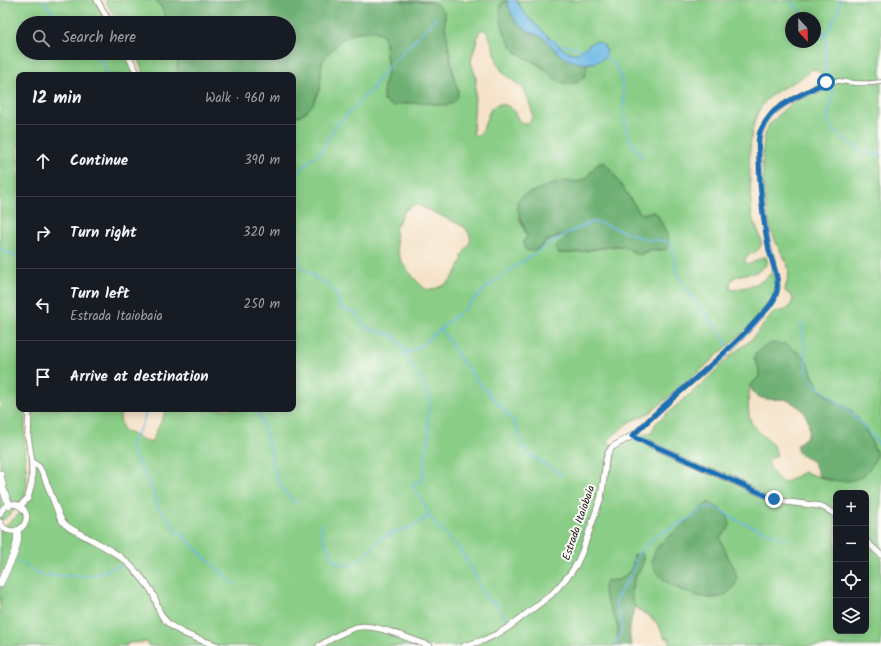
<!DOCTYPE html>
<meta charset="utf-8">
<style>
:root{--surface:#171b24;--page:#242831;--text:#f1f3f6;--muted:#9ea1a6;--line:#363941}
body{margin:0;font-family:Kalam,sans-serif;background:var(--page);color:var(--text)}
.controls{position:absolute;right:12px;bottom:12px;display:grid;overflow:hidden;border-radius:8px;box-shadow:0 2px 10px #0003}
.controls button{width:36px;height:36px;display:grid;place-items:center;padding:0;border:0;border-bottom:1px solid var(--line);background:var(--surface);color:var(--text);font:20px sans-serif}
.compass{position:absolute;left:785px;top:12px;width:36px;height:36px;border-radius:50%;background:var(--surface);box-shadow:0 2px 10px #0003;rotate:158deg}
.stop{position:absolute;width:12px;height:12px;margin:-9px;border:3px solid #1f6fb2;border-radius:50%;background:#fff}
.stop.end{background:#1f6fb2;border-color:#fff;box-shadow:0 1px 4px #0008}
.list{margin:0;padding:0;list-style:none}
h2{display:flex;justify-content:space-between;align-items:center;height:52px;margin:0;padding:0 16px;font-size:17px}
h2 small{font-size:13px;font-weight:400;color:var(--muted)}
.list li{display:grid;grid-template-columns:26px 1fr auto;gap:12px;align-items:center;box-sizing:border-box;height:72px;padding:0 16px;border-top:1px solid var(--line)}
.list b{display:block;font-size:15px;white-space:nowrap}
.list p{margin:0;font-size:13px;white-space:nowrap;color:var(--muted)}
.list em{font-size:13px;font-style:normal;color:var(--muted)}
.icon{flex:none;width:22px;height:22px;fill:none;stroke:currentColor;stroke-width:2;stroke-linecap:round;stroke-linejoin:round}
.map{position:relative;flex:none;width:881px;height:646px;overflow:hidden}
.search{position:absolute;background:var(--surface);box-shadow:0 2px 10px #0003;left:16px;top:16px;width:280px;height:44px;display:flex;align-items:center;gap:10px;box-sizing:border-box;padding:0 14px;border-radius:22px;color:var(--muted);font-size:15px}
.panel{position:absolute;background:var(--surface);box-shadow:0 2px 10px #0003;left:16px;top:72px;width:280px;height:340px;border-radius:8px}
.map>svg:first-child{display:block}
</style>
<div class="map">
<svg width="881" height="646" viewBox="0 0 881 646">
<rect width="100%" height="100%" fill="#fdfcf7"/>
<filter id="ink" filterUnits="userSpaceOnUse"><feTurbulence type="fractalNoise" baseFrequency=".025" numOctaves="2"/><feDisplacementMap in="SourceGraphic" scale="8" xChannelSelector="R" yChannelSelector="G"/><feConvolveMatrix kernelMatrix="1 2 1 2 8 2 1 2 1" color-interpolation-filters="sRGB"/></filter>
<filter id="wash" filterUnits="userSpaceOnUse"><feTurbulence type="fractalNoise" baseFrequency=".012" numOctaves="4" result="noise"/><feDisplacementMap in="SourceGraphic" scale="16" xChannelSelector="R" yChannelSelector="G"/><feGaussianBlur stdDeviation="0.9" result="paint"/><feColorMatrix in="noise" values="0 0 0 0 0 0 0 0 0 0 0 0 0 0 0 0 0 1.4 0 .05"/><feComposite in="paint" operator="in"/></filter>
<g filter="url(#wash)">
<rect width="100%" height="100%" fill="#f5e2c8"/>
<g fill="#89cd86" stroke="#527451" fill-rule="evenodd">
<path d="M0,0H98L110,23H23V53H127L138,75H19V409H26C24,425 25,442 25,458C26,470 29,483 25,495C20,506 10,515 0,522Z"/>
<polygon points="105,0 155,0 161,7 170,23 118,23"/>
<path d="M396,0H506L501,4L516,52L540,66L557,80L586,69L587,64L591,63L585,47L581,51L575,54L566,51L557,45L525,14L516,0H881V646H670L669,638H664C662,632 660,626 655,621C650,616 643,613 637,608C625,597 634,579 641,568L633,561C633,572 623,580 613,581L606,600L617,622L618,637L614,646H553L552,644L548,646H149L146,642L127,643V646H0V529C12,521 23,512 30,499C32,494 31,486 31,480C31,457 30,433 32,409H120V419L123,430L151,443L167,409H293V117L295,118L320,88L322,63L327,55L341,40L357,32L372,31L379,32L384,37L388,72L385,79L383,93L384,101L399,104L405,103H424L440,105L458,90L454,78L445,26V16L426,2H412ZM791,18H815V42H791ZM484,29C494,40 493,53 499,66C504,77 515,80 523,89C527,94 529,102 531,108C532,112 533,117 531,120C530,122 528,123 527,124C518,126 517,114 513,110C508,105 500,102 494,106C484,114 487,134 475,136L473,133L476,78L471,62L472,57L479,32L481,30ZM812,69C817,70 820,72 823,76C818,90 805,95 794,102C786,107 780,113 774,120C772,122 769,124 768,127C758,145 764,196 768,217C769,225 772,233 775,240C778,249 786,258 788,267C791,276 785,283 785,291L792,296L793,300C789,309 786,312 775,311L751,340L730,356L702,384L656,423L651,433C647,435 643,434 638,433C627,432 620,438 614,446L607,441L629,422L651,412L701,370L753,323L765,309L776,293V275L773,272L771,273C762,285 744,288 731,290C726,273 747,275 757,272C760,270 763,268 765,266C768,263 768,261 766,257C758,257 754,264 747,264L745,261V258C751,253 759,252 761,245C763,237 754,225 752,216C751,209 751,202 751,195C749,170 747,129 761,107C771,91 787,87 802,77C806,75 809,72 812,69ZM591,171L627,194L640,213C647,216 649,208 657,214L668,238L669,244L664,250H650L642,254L634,253L629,249L617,246L574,253L559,243L568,236V234L566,233L547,242L537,250L526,239L527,236L520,220L521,197C535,190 550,184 564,182C570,181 578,183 583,180C588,178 590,175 591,171ZM413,205H418L463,226C475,238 471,243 462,255V260L457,271L450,281L442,286L431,290L425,289L414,278L402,263L397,250L395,229L400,219L405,210ZM765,346L806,360L815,380L821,391L833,400L841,404L865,428L877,454L831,481L804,472L784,483C777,480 770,469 768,462L771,458L776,456C779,443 754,433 750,419C747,410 749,394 750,385L759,377V369L754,358L755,354ZM836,493H866V631H836ZM729,527L720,538C724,552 734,564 737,579C734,583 730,591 726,594C712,606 672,589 661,577C657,573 655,563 653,558L655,552L663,541L672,534Z"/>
<polygon points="135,53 179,53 177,67 178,75 144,75 143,71"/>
</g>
<g fill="#6eb073" stroke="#456648">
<path d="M155,0H396L412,2L426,1L437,4L444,11L445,16V26L454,78L458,90V95C457,97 455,101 452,103C446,107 432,103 424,103C414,102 403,103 393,106L384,101L383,93L385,79L388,71L384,37L379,32L372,31L357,32L341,40L327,55L322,63L320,88L313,104L307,111L301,115L293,117V75H178L177,67L179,53H289V23H170L161,7Z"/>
<path d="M506,1L527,30L541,36L547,40L560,54L565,57L581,63L587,64C586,75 584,82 572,84C567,85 562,83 557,80C551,77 547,70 541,66C533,61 524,58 517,52C508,46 500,24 500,13C500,10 501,7 501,4Z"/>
<path d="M604,162L609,167L640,213C647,216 650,208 657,214C662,224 672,238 667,249C661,251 656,248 650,250C645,251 642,254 638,255C634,253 631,249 627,248C610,241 579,256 558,253L556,251C556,243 562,240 568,236V234H566C559,235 553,238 547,241C539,246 535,256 525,249L523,242L527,236L517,208V201C518,200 520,198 521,197C530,191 555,183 566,181C571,181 577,182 581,181C593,178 590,164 604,162Z"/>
<path d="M771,343L786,344L802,355L806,360L815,380L821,391L833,400L851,410L865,428L877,454C867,483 846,486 819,476C817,472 816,466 813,462C808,457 798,457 797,449C796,443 803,441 806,437C812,430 808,418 803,411C799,406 791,402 785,399C775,399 763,402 754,393C752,391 751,387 750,385L759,377V369L754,358C757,351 764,346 771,343Z"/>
<path d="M707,503H710C716,506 731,516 730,524C730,529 723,534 720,538C722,544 724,549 727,555C731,563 739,573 736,583C734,589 729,593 723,595C709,601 696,596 682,590C669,584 646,572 654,553C659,542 666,539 675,532C686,522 697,513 707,503Z"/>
<path d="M641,553C648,563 637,573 633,582C632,587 631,593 632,598C632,601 634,604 635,607C631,620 627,633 632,646H614C615,643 617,640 618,637C621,617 602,604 604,585L607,581L617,580L625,576L633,567L634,555L637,554Z"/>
</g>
<path fill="#6cb9e6" stroke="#446a81" d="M506,0H516C519,4 521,9 524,13C528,18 533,22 537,26C547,35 559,50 573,53C583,55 594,32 604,46C614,60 592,65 582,63C577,63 570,60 565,58C557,54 553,46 547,41C542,36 535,34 529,31C514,24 512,14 506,0Z"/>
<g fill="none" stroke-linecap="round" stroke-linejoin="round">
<g stroke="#6cb9e6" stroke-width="1.5">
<polyline points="43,0 60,23"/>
<polyline points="790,0 792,4 809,18"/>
<path d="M815,23C832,40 825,54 826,75C827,82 832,88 833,95C833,103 827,111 828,119C830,132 841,136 850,143C854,146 858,150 863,152C868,154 875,154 881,155"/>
<polyline points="825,36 838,12 841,0"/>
<polyline points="551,39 562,45 584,49"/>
<path d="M92,53C100,60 105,65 108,75"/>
<path d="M604,55C634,78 618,106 628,136C631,144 637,150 642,157"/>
<polyline points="293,176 322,150 334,128 371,90 388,67 437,17"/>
<path d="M293,239C299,249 296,260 303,270L312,273L315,278L326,283L336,293L341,308C346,311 357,311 360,317C361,319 361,321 362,324L373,330L388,334L396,338L402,346L409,363L423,382L426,391L430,399L428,418L429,437L425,461L423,479L421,482H414L413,485L425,506L429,516L449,539L457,545L476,576L483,594L488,600L494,602L506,619"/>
<polyline points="0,248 19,258"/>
<path d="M801,323C805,341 806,359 807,378L848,410L868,431L881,447"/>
<polyline points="441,329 463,363 480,384 512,419 515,424 523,447 526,451 531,456 562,475"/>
<polyline points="404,354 419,347 466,307 487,287 516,266 552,242 570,232 592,222 600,223 643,238 651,240 666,241 669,243 671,245 673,251 675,268 685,288 720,332 730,348"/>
<path d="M147,409C145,414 144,420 142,425C139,433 132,437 130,446L152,489L159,508L161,511L170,520L177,532L185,537L200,553L235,585"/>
<path d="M257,409L264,428L278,482C282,491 290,498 298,504"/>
<polyline points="321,522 323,537 332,557 336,562 350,566 366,555 380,539 395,532 410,527 428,517"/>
<polyline points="17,561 22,563 40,575 74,576 91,576 123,565"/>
<polyline points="406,646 407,645"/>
<polyline points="615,646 621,631 622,626 616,605 616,599 631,574 638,554 656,536 694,516 703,508 711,507 724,512 738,521 770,533 785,540"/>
</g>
</g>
</g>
<g filter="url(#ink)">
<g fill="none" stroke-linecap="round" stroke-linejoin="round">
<g stroke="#887f72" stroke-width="5.5">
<path id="street" d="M632,436L671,399L728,351L754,324L772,303L776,295L778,287L777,279L767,238L763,211L760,174L759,141L760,133L767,120L774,112L783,105L797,97L826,83C840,79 842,82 855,83C864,84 872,83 881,82"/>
</g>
<g stroke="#887f72" stroke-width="7">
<g id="secondary">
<polyline points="97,0 110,23"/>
<polyline points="127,53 138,75"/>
<path d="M32,462L39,467L44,476L59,515C61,519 62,522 66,525C70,529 76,531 81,534C95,542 111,549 123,559C131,565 149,585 153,594C157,602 158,612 164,619C177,634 200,639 218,646"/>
<polyline points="20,506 28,498 32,482 32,462 28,437 29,409"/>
<path d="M0,514C9,492 36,511 23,526C20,530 16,531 12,531C6,531 2,527 0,522"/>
<polyline points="866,541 881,555"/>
<path d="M319,646C330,640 346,629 358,627C376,623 411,640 430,646"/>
<polyline points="464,646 484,640 497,634 509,627 552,594 570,574 576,565 582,552 601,497 603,485 606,460 608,453 612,447 632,436 779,501 820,506 825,508 836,515"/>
</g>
</g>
<g stroke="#887f72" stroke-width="8">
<g id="highway">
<polyline points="0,474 3,489 9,505"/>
<path d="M0,584C6,569 21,546 17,531"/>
</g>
</g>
<use href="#street" stroke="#fff" stroke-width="4"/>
<use href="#secondary" stroke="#fff" stroke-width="5.5"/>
<use href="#highway" stroke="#fff" stroke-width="7"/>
</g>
</g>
<g fill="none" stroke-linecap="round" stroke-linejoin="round" filter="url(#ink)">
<path stroke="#1f6fb2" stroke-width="5" d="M774,499L632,436C645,424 658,411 672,399C702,372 734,347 760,316C766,310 774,303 776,294C781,282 772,262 769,250C763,221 760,189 759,160C759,151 757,141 760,132C763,125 768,118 773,112C785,101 811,90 826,82"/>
</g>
<g text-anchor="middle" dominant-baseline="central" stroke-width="4" stroke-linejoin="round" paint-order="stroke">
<g font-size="11" fill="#1c1c1c" stroke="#fdfcf7">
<text transform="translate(579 523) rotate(-71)">Estrada Itaiobaia</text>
</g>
</g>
</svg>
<div class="controls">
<button>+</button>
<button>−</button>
<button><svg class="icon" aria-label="locate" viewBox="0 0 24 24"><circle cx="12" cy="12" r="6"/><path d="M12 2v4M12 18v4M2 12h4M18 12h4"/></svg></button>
<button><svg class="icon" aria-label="layers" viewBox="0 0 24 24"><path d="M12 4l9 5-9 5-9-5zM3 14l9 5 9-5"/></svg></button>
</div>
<svg class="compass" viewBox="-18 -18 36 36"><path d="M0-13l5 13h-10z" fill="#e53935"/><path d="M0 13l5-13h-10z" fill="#9ea1a6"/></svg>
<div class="stop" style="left:826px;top:82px"></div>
<div class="stop end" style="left:774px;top:499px"></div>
<div class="search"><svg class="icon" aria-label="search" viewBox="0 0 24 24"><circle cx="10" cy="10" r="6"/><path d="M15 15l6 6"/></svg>Search here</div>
<section class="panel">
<h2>12 min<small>Walk · 960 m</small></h2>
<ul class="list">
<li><svg class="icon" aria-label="ahead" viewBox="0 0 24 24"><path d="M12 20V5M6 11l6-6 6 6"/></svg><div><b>Continue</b></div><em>390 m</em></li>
<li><svg class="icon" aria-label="right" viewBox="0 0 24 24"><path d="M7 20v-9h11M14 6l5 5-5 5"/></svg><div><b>Turn right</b></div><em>320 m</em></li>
<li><svg class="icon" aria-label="left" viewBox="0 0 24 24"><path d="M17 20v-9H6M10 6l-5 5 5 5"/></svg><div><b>Turn left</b><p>Estrada Itaiobaia</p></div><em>250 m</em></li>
<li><svg class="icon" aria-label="arrive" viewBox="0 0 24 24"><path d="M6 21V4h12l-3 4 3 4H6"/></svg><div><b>Arrive at destination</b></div></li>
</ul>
</section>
</div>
